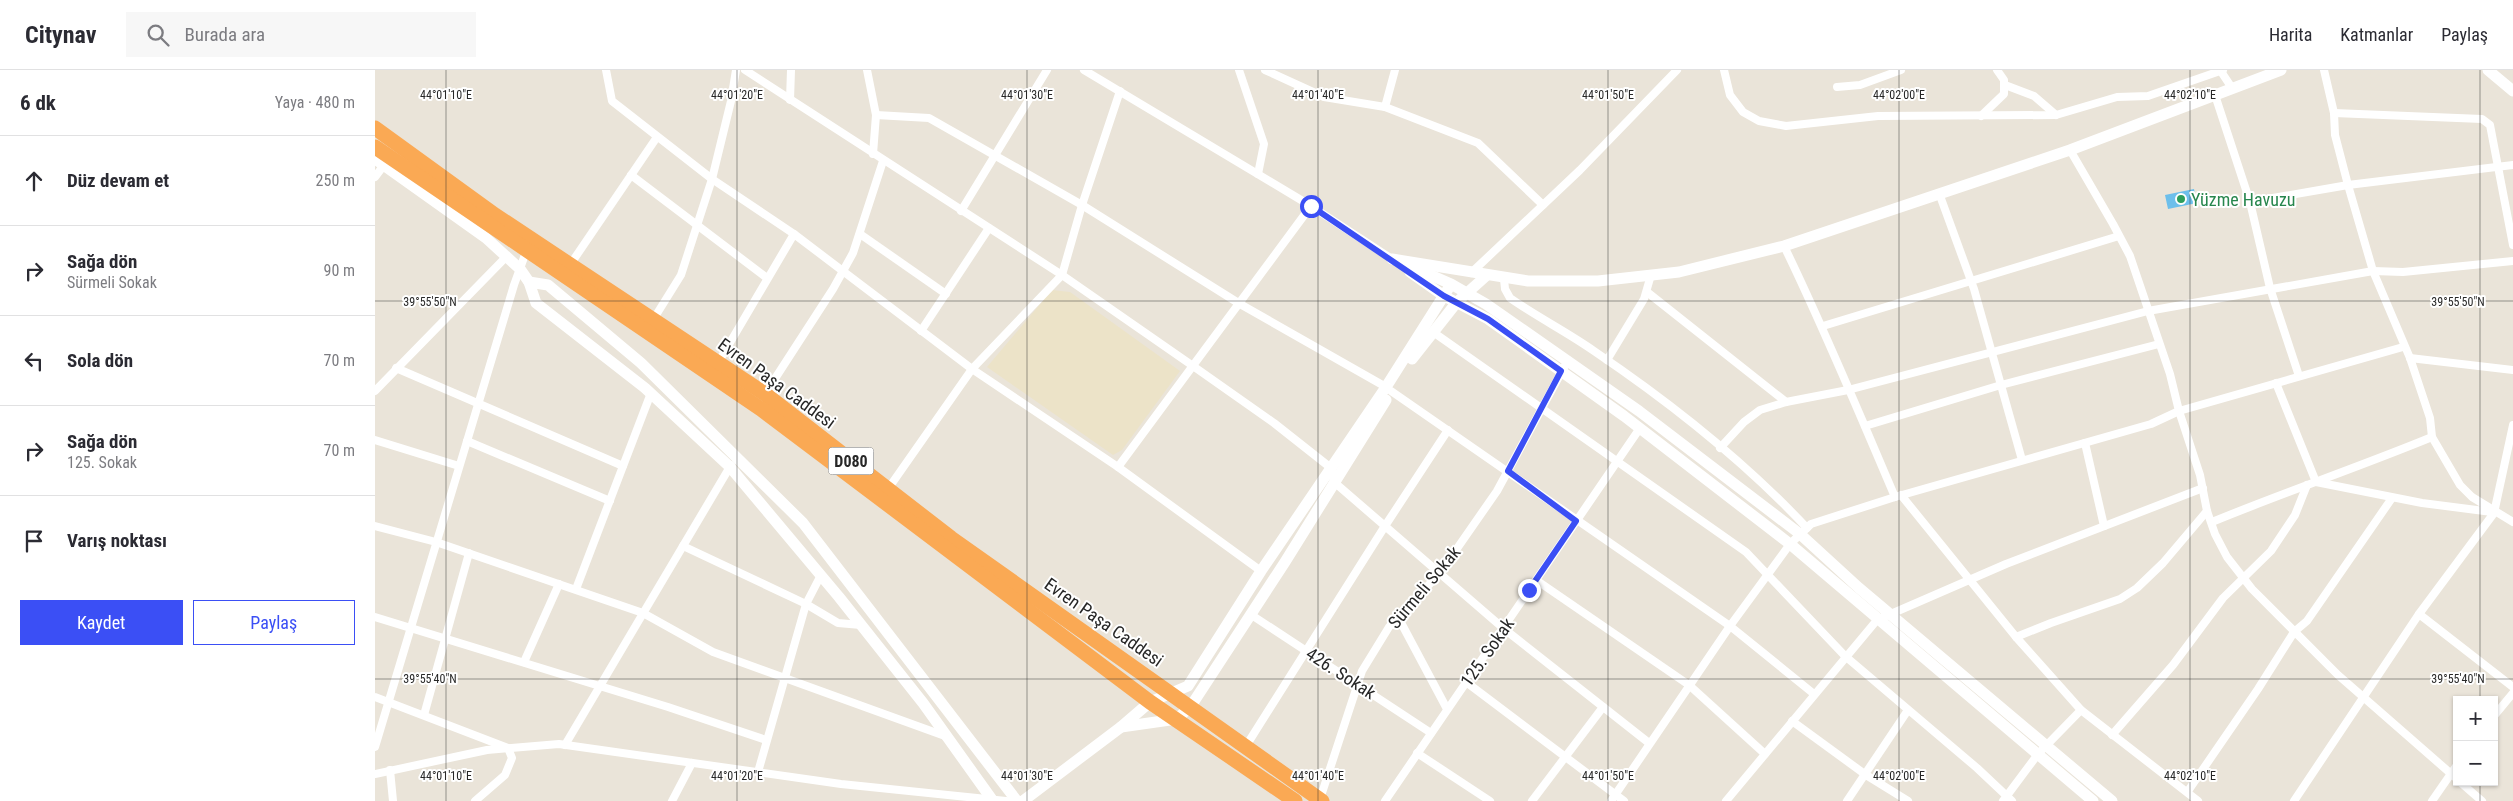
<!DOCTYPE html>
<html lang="tr">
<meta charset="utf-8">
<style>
:root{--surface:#fff;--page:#f7f7f7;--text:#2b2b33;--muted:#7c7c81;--line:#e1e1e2;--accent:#3b4ff5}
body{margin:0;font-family:"Roboto Condensed",sans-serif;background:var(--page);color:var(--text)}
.controls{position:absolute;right:15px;bottom:15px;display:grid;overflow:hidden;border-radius:0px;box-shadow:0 1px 4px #0004}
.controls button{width:45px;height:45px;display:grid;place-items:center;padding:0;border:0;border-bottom:1px solid var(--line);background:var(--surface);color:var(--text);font:25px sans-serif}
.stop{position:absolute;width:15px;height:15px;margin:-11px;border:4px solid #3b4ff5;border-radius:50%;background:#fff}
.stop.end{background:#3b4ff5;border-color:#fff;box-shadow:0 1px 5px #0008}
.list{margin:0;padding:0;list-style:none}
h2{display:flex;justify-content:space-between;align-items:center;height:65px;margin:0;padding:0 20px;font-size:21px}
h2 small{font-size:16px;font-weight:400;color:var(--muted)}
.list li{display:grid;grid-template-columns:32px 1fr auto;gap:15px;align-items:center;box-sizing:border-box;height:90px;padding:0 20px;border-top:1px solid var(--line)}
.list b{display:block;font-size:19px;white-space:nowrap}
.list p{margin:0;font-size:16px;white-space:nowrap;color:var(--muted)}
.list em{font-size:16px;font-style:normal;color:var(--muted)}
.actions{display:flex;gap:10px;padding:15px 20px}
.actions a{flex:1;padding:11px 0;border:1px solid var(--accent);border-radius:0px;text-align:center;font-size:18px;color:var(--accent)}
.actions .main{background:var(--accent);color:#fff}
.icon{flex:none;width:28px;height:28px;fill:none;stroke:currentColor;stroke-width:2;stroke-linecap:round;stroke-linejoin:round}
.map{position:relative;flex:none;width:2138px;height:731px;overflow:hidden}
header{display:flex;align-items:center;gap:30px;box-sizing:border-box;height:70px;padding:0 25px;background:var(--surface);border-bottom:1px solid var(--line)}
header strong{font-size:24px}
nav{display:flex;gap:28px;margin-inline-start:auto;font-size:18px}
.search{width:350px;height:45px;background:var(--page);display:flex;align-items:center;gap:12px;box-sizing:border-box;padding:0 18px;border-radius:0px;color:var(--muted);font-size:19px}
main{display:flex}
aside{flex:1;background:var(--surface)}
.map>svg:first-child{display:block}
</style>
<header>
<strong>Citynav</strong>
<div class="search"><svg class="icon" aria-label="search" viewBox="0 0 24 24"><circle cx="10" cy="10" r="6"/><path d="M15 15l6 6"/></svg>Burada ara</div>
<nav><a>Harita</a><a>Katmanlar</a><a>Paylaş</a></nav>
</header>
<main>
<aside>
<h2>6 dk<small>Yaya · 480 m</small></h2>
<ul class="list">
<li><svg class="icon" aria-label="ahead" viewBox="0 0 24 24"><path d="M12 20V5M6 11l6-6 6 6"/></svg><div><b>Düz devam et</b></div><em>250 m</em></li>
<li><svg class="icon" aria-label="right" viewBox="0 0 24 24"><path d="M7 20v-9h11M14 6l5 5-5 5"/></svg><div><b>Sağa dön</b><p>Sürmeli Sokak</p></div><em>90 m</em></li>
<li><svg class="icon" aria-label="left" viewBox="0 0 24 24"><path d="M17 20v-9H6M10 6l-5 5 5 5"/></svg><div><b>Sola dön</b></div><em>70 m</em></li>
<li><svg class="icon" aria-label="right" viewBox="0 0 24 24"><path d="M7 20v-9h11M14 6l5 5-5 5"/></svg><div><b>Sağa dön</b><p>125. Sokak</p></div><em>70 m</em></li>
<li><svg class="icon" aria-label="arrive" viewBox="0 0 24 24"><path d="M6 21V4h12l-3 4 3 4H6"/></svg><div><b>Varış noktası</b></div></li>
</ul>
<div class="actions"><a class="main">Kaydet</a><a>Paylaş</a></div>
</aside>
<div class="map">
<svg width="2138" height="731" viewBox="0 0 2138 731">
<rect width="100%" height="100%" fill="#eae4d9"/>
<polygon fill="#ece3c8" points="677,220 695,222 805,301 747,380 738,385 612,297"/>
<polygon fill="#6dbfeb" points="1819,119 1822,133 1793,139 1790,125"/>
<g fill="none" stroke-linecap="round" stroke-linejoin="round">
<g stroke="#fff" stroke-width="8">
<polyline points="231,0 237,31 337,109 419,164 597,299 743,397 886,501"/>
<polyline points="370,0 687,205 818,296 899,353 956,398 959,412 1128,558 1274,673"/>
<polyline points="492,0 501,45 498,84"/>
<polyline points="709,0 936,136 1017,189"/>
<polyline points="864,0 889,74 883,104"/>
<polyline points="890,0 949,27 1010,37 1103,73 1168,135"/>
<polyline points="1349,0 1355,25 1368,42 1384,51 1411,56 1503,46 1681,45 1742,27 1773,26 1848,0"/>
<polyline points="1845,0 1857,18"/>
<polyline points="1949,0 1959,43 1960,65 1973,115 1998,201 2035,288 2055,348 2057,367 2085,415 2097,427 2138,452"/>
<polyline points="1630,15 1659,26 1681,45"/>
<polyline points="1462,17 1485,15 1526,0"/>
<polyline points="1840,25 1875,132 1895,218 1924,306"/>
<polyline points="415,30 416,0"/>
<polyline points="1010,37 1020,0"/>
<polyline points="1959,43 2107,49 2115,55 2138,175"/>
<polyline points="501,45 554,48 707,135 865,234 1011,317"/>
<polyline points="1606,46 1629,24 1629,10 1622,0"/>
<polyline points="1695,80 1738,154 1755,186 1795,304 1804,341 1825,405 1832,441 1840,464 1852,487 1877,519 1963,605 2082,709"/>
<polyline points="256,105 392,208"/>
<polyline points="0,107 9,95"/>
<polyline points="1564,123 1599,219 1647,390"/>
<polyline points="1875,132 1973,115 2138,95"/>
<polyline points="586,141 672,0"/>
<polyline points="485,164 571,224"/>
<path d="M1409,176C1449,258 1484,343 1520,427"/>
<polyline points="195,195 282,67"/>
<polyline points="1096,203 1205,100 1302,0"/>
<path d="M1129,209L1130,219L1135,228C1162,247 1192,262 1219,281C1293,331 1371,393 1432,458"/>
<polyline points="1272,222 1411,332"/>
<polyline points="278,250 306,205 337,109 356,31 361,0"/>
<polyline points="1448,256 1744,166"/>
<polyline points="546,261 614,158"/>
<polyline points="1058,262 1371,482 1470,586 1602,698 1637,731"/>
<polyline points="2035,288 2138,300"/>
<polyline points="1232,290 1269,229 1276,205"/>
<polyline points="343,293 419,164"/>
<polyline points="21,298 248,396"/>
<polyline points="1901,313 1941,412 2047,433 2117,442"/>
<polyline points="0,321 131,187"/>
<polyline points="1016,321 1355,556 1439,624"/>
<polyline points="390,324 458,219 478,183 508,91"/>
<polyline points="1490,356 1626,315 1784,274"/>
<polyline points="0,370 84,396"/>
<polyline points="92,371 235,431"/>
<polyline points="1710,373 1729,456"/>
<polyline points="1345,378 1369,352 1385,340 1411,332 1473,320 1773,241 1998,201 2028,202 2138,191"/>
<polyline points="743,397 936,136"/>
<polyline points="513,419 597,299 687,205 707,135 745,21"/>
<polyline points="1526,425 1641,567 1706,640 1823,731"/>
<path d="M1837,452C1910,422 1984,397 2057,367"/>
<polyline points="0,456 61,472 268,543 338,582 570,666"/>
<polyline points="308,476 431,534 463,553 486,555"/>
<polyline points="1161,510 1314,615 1390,684"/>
<polyline points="201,519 276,323"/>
<polyline points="875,544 1056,663"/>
<polyline points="2044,544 2138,617"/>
<polyline points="0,547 293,637 391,670"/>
<polyline points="1023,547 1072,639"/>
<polyline points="1641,567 1676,553 1745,529 1762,518 1788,493 1832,441"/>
<polyline points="149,592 184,514"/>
<polyline points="1091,612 1249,731"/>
<polyline points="0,627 133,678 137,688 130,705 100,731"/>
<polyline points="49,645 94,483"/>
<polyline points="2119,646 2138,623"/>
<polyline points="1417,651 1491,705 1533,731"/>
<polyline points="1737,665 1798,595 1848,528 1896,481 1920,445 1932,415"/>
<polyline points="190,675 356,395"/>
<polyline points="871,676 1010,456 1073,360"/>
<polyline points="0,677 139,215 151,182"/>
<polyline points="1042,683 1115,731"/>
<polyline points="15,700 18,731"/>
<polyline points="383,702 431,534 446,505"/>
<polyline points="0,704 112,680 184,674 466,714 631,731"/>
<polyline points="2085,712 2107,731"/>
<polyline points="1813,721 1883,619 1919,562 1932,551 2017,428"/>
<polyline points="945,729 987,601 1014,557 1065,503 1122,421 1193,290"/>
<polyline points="297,731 317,693"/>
<polyline points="1010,731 1265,358"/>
<polyline points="1157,731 1228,637"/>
<polyline points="1236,731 1355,556 1415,474 1436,454 1520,427 1776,354 1804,341 2028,277"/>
<polyline points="1351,731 1502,550 1631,494 1828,418"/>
<polyline points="1472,731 1533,640"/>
<polyline points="1628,731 1663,684 1706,640"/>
<polyline points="1919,731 2044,544 2119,443 2138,355"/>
<polyline points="2057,731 2082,695"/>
</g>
<g stroke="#fff" stroke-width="11">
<polyline points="2113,0 2138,21"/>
<polyline points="0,89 111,168 145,199 154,212 161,233 270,318 355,397 464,527 548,633 618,731"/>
<polyline points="1017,189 1153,211 1223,211 1304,202 1409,176 1695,80 1906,0"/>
<polyline points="1035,196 1076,214 1111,234 1264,341 1425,464 1484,518 1737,731"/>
<polyline points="1035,202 1069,226 1113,249 1249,346 1415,474 1718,731"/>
<polyline points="154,212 173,215 266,293 428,453 642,731"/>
<polyline points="1037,289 1082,232 1111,206"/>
<polyline points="746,657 802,649 816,636 910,492 1011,330"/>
<polyline points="648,731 746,657 775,632 813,616 886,501 1011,317 1073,219"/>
</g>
<g stroke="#faa954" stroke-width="15">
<polyline points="0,58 120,145 390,324 576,468 947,731"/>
<polyline points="0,77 386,339 775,632 920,731"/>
</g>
</g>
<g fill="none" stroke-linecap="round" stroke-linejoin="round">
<polyline stroke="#3b4ff5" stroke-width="6" points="936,136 1069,226 1113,249 1186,301 1133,401 1201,451 1154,520"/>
</g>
<path fill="none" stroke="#272727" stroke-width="1" stroke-opacity="0.45" d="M71,0V731M362,0V731M652,0V731M943,0V731M1233,0V731M1524,0V731M1815,0V731M2105,0V630M0,231H2138M0,609H2138M2105,712V731"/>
<circle fill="#2e9e5b" stroke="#fff" stroke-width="2" cx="1806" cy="129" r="5"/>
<g text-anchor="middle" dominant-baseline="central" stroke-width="4" stroke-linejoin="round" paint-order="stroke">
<rect fill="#fff" stroke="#686868" stroke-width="1" x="453.5" y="377.5" width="45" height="27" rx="4"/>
<g font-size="16" font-weight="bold" fill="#272727">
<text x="476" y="391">D080</text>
</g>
<g font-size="18" fill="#27864d" stroke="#fff" text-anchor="start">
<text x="1816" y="129">Yüzme Havuzu</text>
</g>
<g font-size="18" fill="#272727" stroke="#fff">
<text transform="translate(402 313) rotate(36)">Evren Paşa Caddesi</text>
<text transform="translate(1049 517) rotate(-50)">Sürmeli Sokak</text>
<text transform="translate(729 552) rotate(35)">Evren Paşa Caddesi</text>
<text transform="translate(1112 582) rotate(-55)">125. Sokak</text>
<text transform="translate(966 603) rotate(33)">426. Sokak</text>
</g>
</g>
<g font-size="12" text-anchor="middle" fill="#272727" stroke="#fff" stroke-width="4" stroke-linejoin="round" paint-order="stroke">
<text x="71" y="29">44°01'10"E</text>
<text x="362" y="29">44°01'20"E</text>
<text x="652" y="29">44°01'30"E</text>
<text x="943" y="29">44°01'40"E</text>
<text x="1233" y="29">44°01'50"E</text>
<text x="1524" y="29">44°02'00"E</text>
<text x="1815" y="29">44°02'10"E</text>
<text x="55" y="236">39°55'50"N</text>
<text x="2083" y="236">39°55'50"N</text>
<text x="55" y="613">39°55'40"N</text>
<text x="2083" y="613">39°55'40"N</text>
<text x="71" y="710">44°01'10"E</text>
<text x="362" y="710">44°01'20"E</text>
<text x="652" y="710">44°01'30"E</text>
<text x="943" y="710">44°01'40"E</text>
<text x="1233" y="710">44°01'50"E</text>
<text x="1524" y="710">44°02'00"E</text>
<text x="1815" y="710">44°02'10"E</text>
</g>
</svg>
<div class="controls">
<button>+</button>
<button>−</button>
</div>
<div class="stop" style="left:936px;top:136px"></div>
<div class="stop end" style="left:1154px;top:520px"></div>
</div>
</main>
